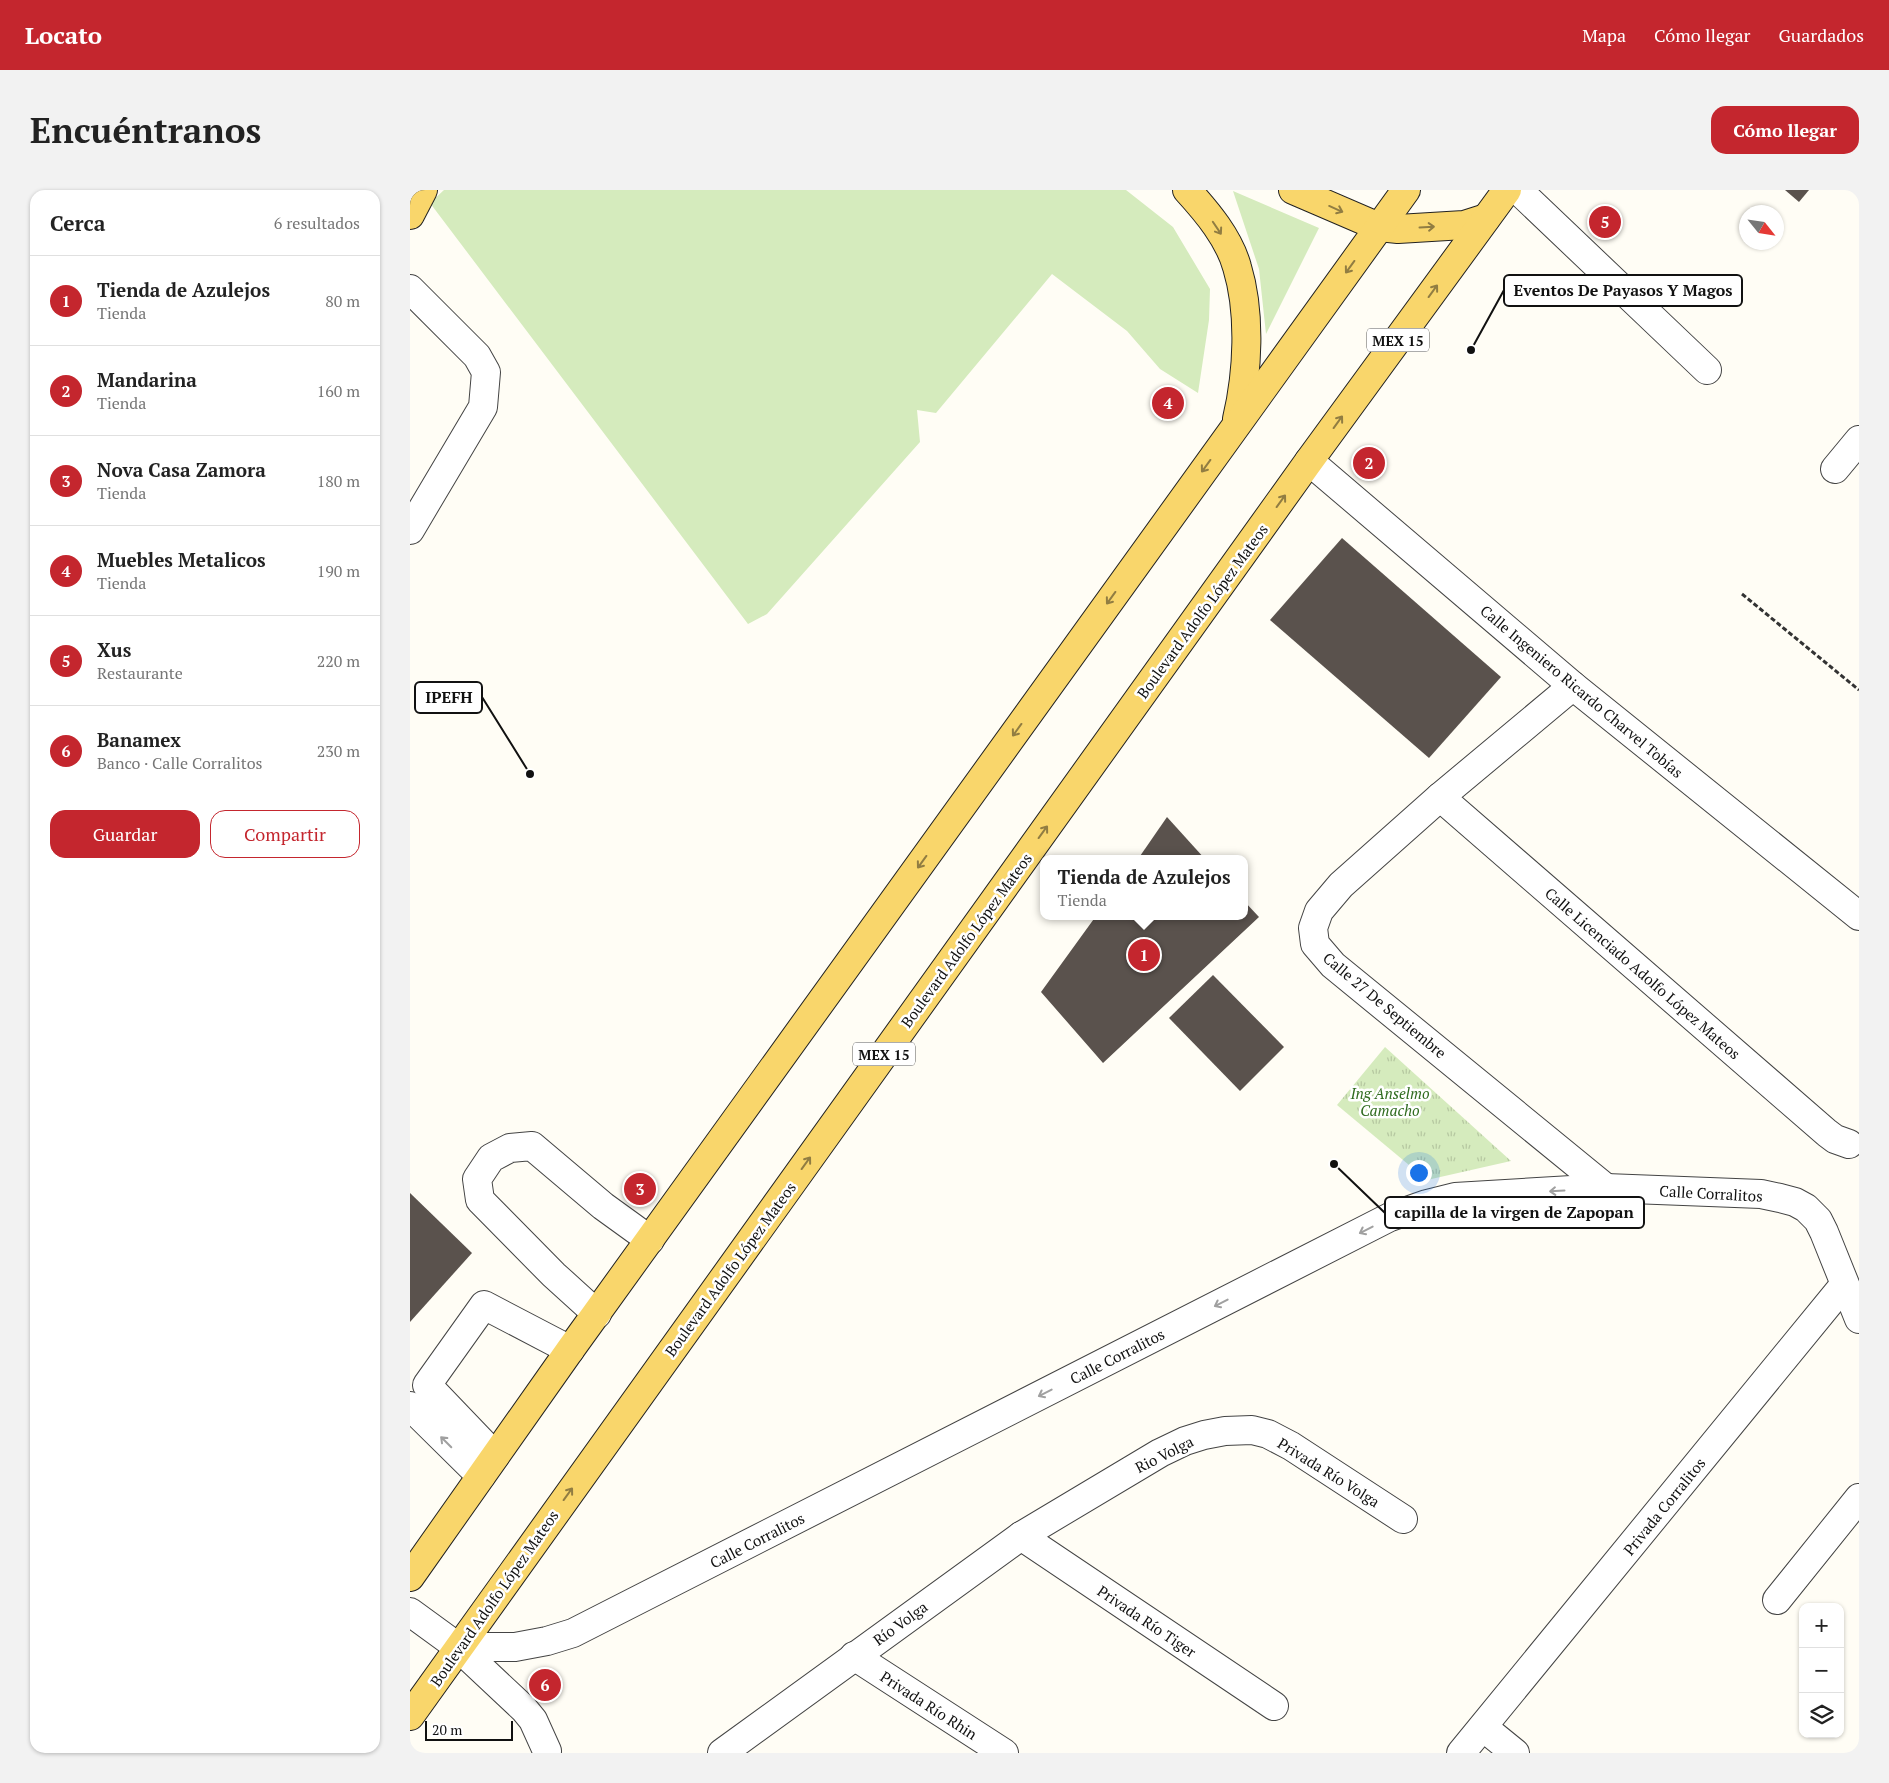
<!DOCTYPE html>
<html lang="es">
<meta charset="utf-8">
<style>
:root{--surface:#fff;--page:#f2f2f2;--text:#222;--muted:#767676;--line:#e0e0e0;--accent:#c4262e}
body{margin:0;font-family:"PT Serif",serif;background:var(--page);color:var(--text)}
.controls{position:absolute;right:15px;bottom:15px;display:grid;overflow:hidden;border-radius:10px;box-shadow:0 1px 4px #0004}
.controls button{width:45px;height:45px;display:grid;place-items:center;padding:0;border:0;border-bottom:1px solid var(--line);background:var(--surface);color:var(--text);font:25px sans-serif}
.compass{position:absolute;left:1329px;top:15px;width:45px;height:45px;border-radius:50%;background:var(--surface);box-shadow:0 1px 4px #0004;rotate:120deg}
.scale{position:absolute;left:15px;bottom:12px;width:88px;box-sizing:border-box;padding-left:5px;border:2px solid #111;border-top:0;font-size:14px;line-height:18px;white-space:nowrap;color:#111;-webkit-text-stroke:4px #fff;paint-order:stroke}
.you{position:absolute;left:1008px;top:982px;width:18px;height:18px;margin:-12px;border:4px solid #fff;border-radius:50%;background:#1a73e8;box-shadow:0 0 0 8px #1a73e833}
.badge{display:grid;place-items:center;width:32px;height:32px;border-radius:50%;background:var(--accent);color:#fff;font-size:16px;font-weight:700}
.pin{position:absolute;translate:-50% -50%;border:2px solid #fff;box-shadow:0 1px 5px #0006}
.popup{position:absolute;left:630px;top:665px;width:208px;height:65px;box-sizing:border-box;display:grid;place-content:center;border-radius:10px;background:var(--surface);filter:drop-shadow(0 1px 4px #0005);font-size:16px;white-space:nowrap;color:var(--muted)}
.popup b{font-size:19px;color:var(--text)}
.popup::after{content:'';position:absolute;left:50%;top:100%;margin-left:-10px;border:10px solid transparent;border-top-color:var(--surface)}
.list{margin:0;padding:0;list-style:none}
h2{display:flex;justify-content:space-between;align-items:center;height:65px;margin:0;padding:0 20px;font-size:21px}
h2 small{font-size:16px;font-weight:400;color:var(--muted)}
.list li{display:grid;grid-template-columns:32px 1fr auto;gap:15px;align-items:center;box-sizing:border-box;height:90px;padding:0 20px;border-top:1px solid var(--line)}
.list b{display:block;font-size:19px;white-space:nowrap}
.list p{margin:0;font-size:16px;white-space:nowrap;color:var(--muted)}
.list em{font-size:16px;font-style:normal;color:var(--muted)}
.actions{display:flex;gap:10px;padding:15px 20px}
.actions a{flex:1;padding:11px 0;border:1px solid var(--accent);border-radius:15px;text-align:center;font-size:18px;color:var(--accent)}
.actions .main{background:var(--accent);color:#fff}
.icon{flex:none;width:28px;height:28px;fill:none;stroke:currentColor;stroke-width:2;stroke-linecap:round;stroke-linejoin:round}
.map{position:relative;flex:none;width:1449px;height:1563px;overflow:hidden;border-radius:15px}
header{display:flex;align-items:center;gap:30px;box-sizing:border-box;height:70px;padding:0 25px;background:var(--accent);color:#fff}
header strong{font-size:24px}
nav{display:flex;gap:28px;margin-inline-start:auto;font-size:18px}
.intro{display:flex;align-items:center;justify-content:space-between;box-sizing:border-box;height:120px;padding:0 30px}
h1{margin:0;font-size:35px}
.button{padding:12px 22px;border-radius:15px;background:var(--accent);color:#fff;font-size:18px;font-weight:700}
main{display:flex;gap:30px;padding:0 30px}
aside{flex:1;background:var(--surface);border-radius:15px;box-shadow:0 1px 4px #0004}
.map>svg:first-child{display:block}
</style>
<header>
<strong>Locato</strong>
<nav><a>Mapa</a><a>Cómo llegar</a><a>Guardados</a></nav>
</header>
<div class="intro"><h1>Encuéntranos</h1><a class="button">Cómo llegar</a></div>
<main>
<aside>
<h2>Cerca<small>6 resultados</small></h2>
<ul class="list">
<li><span class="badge">1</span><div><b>Tienda de Azulejos</b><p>Tienda</p></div><em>80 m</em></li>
<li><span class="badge">2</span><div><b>Mandarina</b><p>Tienda</p></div><em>160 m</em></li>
<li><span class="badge">3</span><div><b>Nova Casa Zamora</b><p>Tienda</p></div><em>180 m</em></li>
<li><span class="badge">4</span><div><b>Muebles Metalicos</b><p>Tienda</p></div><em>190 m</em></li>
<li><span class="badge">5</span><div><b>Xus</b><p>Restaurante</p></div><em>220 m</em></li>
<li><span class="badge">6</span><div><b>Banamex</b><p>Banco · Calle Corralitos</p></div><em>230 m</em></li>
</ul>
<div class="actions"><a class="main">Guardar</a><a>Compartir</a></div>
</aside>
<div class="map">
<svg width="1449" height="1563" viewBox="0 0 1449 1563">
<defs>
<pattern id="park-tufts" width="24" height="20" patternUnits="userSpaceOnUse" patternTransform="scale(1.25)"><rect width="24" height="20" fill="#d5ebbd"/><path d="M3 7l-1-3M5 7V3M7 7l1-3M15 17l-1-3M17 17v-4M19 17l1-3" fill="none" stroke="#b6c8a1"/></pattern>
</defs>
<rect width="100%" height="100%" fill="#fffdf5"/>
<g fill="#d5ebbd">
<polygon points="34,0 716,0 763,37 800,99 799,130 788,203 750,179 717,141 642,84 526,223 507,220 510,252 357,424 338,434 20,13"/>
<polygon points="823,1 909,38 856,144 849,79"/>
</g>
<polygon fill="url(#park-tufts)" points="975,857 1101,971 1017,990 927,915"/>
<g fill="#5a524d">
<polygon points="1375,0 1399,0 1389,12"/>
<polygon points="932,348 1091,487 1019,568 860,430"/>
<polygon points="757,627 795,669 728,669"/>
<polygon points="834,711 849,727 693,873 631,802 686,726 834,726"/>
<polygon points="803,785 874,857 830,901 759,828"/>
<polygon points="0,1003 62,1063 0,1132"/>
</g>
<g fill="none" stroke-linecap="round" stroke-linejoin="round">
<g stroke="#444" stroke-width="30">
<g id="minor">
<polyline points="1108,0 1297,180"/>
<polyline points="0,99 67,166 76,182 73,217 0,340"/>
<polyline points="899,271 1163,496 1449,726"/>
<polyline points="1425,279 1449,250"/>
<polyline points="1163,496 1030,607 931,695 909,721 903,738 905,754 923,775 1196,998"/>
<polyline points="1030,607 1417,943 1425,949 1439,954"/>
<polyline points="187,1124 144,1085 70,1010 67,989 81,968 100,958 122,956 193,1016 240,1050"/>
<polyline points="0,1216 71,1286"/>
<polyline points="85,1266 17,1195 74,1115 160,1160"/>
<polyline points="611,1346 864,1516"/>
<polyline points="1367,1410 1449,1308"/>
<polyline points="0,1422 48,1457 114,1519 123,1530 137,1561"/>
<polyline points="48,1457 105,1457 137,1451 163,1443 980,1027 1017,1014 1045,1007 1196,998 1351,1004 1370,1008 1385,1012 1396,1018 1408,1030 1414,1042 1449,1129"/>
<polyline points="444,1466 594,1563"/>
<polyline points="1073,1537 1105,1563"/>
<polyline points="312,1563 611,1346 750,1263 775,1251 794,1245 815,1241 842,1240 858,1244 881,1256 993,1329"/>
<polyline points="1051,1563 1434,1095"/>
</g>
</g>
<g stroke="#222" stroke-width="30">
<g id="major">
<path d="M777,0C797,22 819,48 827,77C841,123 838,182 827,229"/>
<polyline points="883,0 969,37 988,39 1054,35 1076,28"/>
<polyline points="0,25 13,0"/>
<polyline points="0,1387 160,1160 996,0"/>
<polyline points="0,1526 899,271 1097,0"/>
</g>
</g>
<polyline stroke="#333" stroke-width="3" stroke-dasharray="5 2.5" stroke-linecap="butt" points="1332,404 1449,500"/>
<use href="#minor" stroke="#fff" stroke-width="28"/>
<use href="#major" stroke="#f9d66b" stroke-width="28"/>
</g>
<defs><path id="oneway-shaft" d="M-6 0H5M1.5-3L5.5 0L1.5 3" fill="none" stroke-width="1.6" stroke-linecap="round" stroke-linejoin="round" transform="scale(1.25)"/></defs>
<g stroke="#917d42">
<use href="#oneway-shaft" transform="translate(926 19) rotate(24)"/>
<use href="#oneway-shaft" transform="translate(1017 37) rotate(-3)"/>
<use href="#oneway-shaft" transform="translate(807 38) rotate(56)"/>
<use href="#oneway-shaft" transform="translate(940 77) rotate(126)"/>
<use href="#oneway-shaft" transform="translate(1023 101) rotate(-54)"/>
<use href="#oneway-shaft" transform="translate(928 232) rotate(-54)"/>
<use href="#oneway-shaft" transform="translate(796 276) rotate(126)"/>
<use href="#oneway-shaft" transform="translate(871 311) rotate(-54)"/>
<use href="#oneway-shaft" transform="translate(701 408) rotate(126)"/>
<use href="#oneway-shaft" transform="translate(607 540) rotate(126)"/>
<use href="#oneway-shaft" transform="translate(633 642) rotate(-54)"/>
<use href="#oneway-shaft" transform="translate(512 672) rotate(126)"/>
<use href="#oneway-shaft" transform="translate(396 973) rotate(-54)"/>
<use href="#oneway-shaft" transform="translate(158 1304) rotate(-54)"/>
</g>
<g stroke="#a0a0a0">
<use href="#oneway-shaft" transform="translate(1147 1001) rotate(177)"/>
<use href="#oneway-shaft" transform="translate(956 1040) rotate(153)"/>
<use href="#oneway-shaft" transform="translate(811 1113) rotate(153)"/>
<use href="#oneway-shaft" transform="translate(635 1203) rotate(153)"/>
<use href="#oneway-shaft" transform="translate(36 1252) rotate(-135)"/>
</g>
<g text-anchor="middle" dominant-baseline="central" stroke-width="5" stroke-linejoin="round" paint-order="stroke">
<g fill="#fff" stroke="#585858" stroke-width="1">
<rect x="957" y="138.5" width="62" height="23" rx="4"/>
<rect x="443" y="852.5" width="62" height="23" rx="4"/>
</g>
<g font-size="14" font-weight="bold" fill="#111">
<text x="988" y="150">MEX 15</text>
<text x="474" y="864">MEX 15</text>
</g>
<g font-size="15" fill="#111" stroke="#fff">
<text transform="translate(792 421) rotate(-54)">Boulevard Adolfo López Mateos</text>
<text transform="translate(1172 501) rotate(40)">Calle Ingeniero Ricardo Charvel Tobías</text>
<text transform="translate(556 750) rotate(-54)">Boulevard Adolfo López Mateos</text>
<text transform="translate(1233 783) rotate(41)">Calle Licenciado Adolfo López Mateos</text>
<text transform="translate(975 815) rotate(40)">Calle 27 De Septiembre</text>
<text transform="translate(1301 1003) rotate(3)">Calle Corralitos</text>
<text transform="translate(320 1079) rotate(-54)">Boulevard Adolfo López Mateos</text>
<text transform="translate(707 1166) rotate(-27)">Calle Corralitos</text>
<text transform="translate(754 1264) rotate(-27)">Rio Volga</text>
<text transform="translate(919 1282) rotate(32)">Privada Río Volga</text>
<text transform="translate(1254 1316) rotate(-51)">Privada Corralitos</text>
<text transform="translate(347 1350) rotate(-27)">Calle Corralitos</text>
<text transform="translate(84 1408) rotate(-55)">Boulevard Adolfo López Mateos</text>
<text transform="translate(737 1431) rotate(34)">Privada Río Tiger</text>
<text transform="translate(490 1433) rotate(-36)">Río Volga</text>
<text transform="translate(519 1515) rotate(33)">Privada Río Rhin</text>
</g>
<g font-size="15" font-style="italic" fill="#2f6b1f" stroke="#fff">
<text x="980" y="903">Ing Anselmo<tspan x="980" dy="17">Camacho</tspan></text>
</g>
</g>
<path fill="none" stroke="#111" stroke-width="2" d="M1061 160L1094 100M120 584L72 507M924 974L975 1023"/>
<g fill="#111" stroke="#fff" stroke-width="2">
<circle cx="1061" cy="160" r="5"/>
<circle cx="120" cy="584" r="5"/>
<circle cx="924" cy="974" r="5"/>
</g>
<g fill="#fff" stroke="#111" stroke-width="2">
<rect x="1094" y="85" width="238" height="31" rx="5"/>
<rect x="5" y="492" width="67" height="31" rx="5"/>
<rect x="975" y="1007" width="259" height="31" rx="5"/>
</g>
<g font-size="16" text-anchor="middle" font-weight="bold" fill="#111">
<text x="1213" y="106">Eventos De Payasos Y Magos</text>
<text x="39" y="513">IPEFH</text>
<text x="1104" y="1028">capilla de la virgen de Zapopan</text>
</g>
</svg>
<div class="controls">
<button>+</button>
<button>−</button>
<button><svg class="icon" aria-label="layers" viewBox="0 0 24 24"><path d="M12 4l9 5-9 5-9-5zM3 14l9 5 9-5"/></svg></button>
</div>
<svg class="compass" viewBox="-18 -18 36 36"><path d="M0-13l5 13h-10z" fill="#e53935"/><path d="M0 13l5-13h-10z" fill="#767676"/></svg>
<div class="scale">20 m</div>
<div class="you"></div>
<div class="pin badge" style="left:734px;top:765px">1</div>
<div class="popup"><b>Tienda de Azulejos</b>Tienda</div>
<div class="pin badge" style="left:959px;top:273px">2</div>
<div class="pin badge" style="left:230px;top:999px">3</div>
<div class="pin badge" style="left:758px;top:213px">4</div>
<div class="pin badge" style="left:1195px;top:32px">5</div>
<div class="pin badge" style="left:135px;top:1495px">6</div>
</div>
</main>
